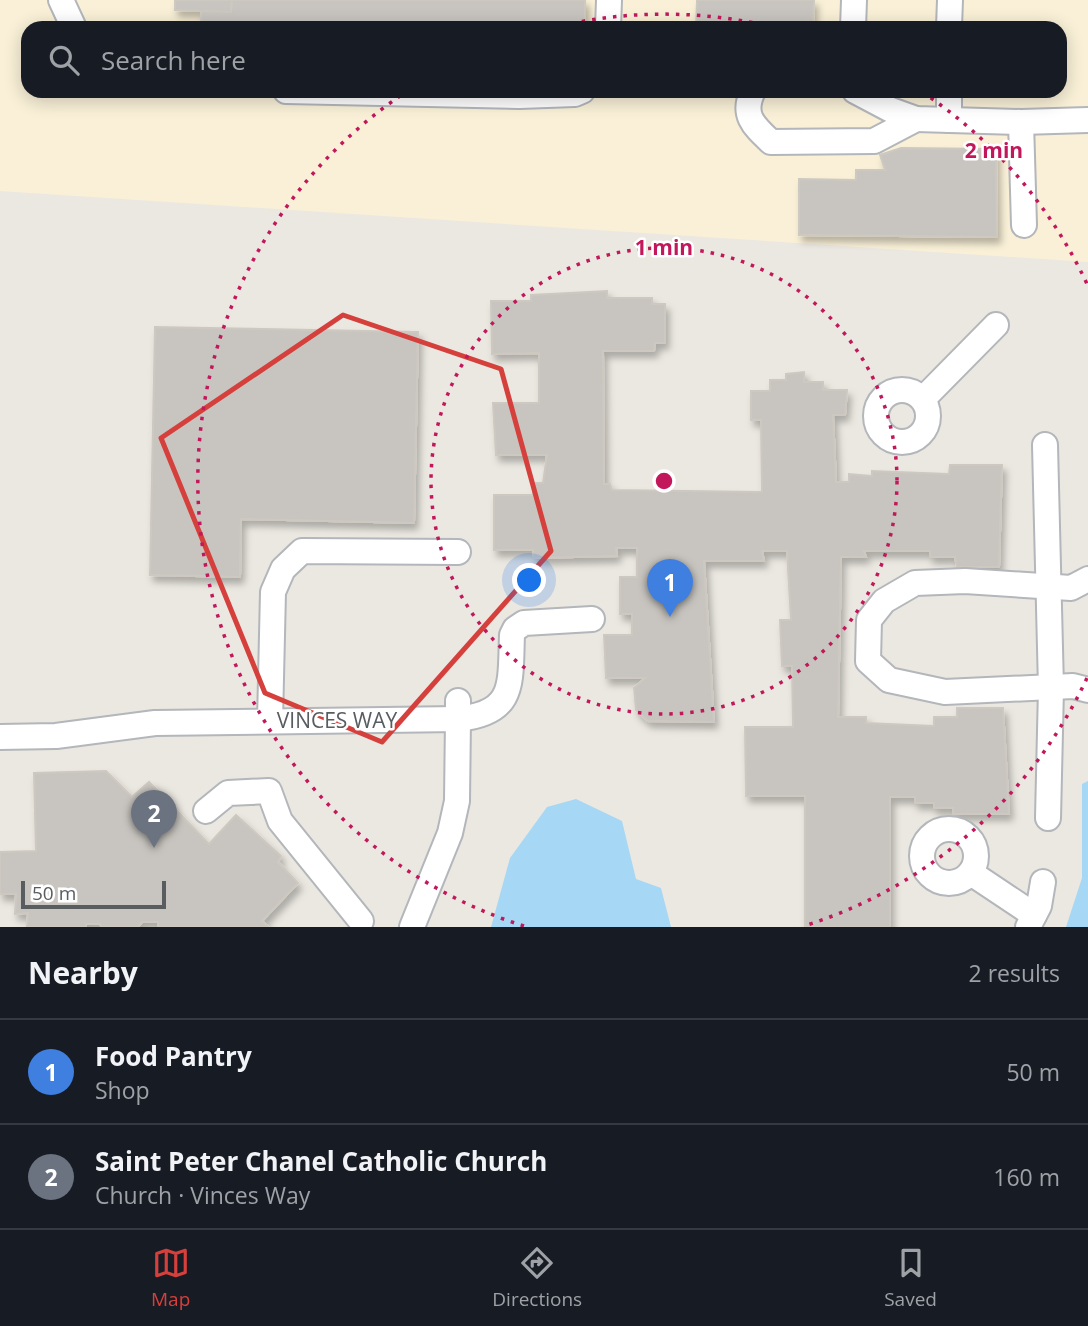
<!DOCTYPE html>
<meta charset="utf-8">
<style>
:root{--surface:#171b24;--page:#242831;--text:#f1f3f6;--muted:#9ea1a6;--line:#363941;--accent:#d5403c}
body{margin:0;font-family:"Open Sans",sans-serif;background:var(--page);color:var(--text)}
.scale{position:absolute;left:21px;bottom:18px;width:145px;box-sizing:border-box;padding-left:7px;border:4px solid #595d60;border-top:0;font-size:19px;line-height:24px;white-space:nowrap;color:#595d60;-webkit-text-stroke:5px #fff;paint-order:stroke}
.you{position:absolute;left:530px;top:581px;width:24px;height:24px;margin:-18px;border:5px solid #fff;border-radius:50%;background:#1a73e8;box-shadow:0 0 0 10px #1a73e833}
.badge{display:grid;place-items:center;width:46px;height:46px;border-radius:50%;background:var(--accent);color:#fff;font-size:23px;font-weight:700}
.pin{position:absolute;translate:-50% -58px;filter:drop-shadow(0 2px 4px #0008)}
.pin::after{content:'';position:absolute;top:37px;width:24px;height:21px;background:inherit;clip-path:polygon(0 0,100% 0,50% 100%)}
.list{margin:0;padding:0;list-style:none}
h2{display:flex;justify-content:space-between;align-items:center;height:91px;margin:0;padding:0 28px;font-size:30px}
h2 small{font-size:23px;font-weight:400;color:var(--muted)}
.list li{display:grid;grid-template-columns:46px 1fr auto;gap:21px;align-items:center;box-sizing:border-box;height:105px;padding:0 28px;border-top:2px solid var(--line)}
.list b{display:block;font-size:26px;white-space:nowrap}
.list p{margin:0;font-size:23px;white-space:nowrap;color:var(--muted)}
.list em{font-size:23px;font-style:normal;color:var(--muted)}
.icon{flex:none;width:38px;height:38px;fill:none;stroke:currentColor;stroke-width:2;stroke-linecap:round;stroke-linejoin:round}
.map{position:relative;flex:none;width:1088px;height:927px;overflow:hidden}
.search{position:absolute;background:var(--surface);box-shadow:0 4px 18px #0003;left:21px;right:21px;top:21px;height:77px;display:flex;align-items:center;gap:18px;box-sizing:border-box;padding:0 24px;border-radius:21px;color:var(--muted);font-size:26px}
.sheet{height:301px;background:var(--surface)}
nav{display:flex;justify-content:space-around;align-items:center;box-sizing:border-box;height:98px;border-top:2px solid var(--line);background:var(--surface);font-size:19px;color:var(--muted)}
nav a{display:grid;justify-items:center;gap:4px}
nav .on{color:var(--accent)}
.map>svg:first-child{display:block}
</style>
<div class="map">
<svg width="1088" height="927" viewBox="0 0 1088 927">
<defs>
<filter id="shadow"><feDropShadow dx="3.5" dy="6" stdDeviation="3.5" flood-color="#0004"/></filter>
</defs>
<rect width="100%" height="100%" fill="#ebe8e1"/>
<path fill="#f9f0d7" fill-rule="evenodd" d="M0,0H1088V262L0,191ZM28,28H1060V91H28Z"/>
<g fill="#a6d7f5">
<polygon points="1088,781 1088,927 1066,927 1082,878 1082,784"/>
<polygon points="576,799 622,821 636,879 661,888 671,927 491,927 510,858 547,807"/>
</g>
<g fill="#c8c5c0" stroke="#cec9c0" stroke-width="2" filter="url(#shadow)">
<polygon points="175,0 232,0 231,12 175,10"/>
<polygon points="232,0 585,0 585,28 201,28 201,11 231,12"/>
<polygon points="697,0 814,0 813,28 696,28"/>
<polygon points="901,148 996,149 997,237 799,235 799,179 856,180 856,170 885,170 880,155"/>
<polygon points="607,291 607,298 652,298 652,304 665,304 665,343 655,343 654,351 603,351 604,484 610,484 612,490 762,492 761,420 751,420 751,391 770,391 770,380 786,380 786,374 804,372 804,382 823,382 823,390 847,390 845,415 833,415 836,482 849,482 849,474 872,476 872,471 949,474 950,465 1002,465 999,567 957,567 955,557 930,557 930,551 864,551 866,557 841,557 838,717 866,717 866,723 934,726 934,717 957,717 957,708 1003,708 1009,814 953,814 953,808 934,808 934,803 915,803 915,797 890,797 890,927 805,927 805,796 746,796 745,727 793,727 792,666 782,666 780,620 791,620 787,551 762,551 764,561 704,561 714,722 648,721 636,710 634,688 645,678 606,678 604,635 632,635 632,614 620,614 620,577 637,577 637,548 616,548 617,556 533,558 533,550 494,550 494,495 533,495 533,483 543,483 547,455 496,455 493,403 539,403 539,353 492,354 491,301 531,301 531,295"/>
<polygon points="155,327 418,332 414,523 241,519 240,577 150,575"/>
<polygon points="106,771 132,797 149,782 209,844 236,815 281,856 278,862 298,883 262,921 268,927 158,927 158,922 142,922 138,927 102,927 100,924 86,924 86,927 27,927 28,913 15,914 16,894 0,894 0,852 36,851 34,773"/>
</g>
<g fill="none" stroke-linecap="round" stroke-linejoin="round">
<g stroke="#b3b6ba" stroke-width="28">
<g id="minor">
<polyline points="61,0 74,28"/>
<polyline points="949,27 950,0"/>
<polyline points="608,28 609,0"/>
<polyline points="853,28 854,0"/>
<polyline points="286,91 519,96 575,94 582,91"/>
<path d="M753,91C741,115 754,126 771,142L874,141L916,119"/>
<polyline points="855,91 891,110 916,119 1021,122 1088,120"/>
<polyline points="949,91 949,120"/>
<polyline points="1021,122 1024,225"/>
<circle cx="902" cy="416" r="26"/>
<polyline points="923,399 996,325"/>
<polyline points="1045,445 1051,688 1048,818"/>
<polyline points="1088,579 1071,588 965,581 915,583 884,601 869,620 868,661 889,680 945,692 1073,686 1088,690"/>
<path d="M458,701V719C516,713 510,684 512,635L515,629L524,623L592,619"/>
<polyline points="270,721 273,592 283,569 302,551 458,552"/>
<polyline points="0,737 56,736 155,723 458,719 457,801 450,833 412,927"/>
<polyline points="206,811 228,793 269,791 280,821 361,921"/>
<circle cx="949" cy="856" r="27"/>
<polyline points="971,873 1034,915"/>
<polyline points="1028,927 1039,906 1043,882"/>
</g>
</g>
<use href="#minor" stroke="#fff" stroke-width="24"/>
</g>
<path fill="none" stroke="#d5403c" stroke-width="5" stroke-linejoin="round" d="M343,315L501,369L551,551L382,742L265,693L161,438Z"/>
<g fill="none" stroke="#c2185b" stroke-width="3.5" stroke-dasharray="3.5 7">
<circle cx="664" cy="481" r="233"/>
<path d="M1087 678A467 467 0 0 1 804 926M524 926A467 467 0 0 1 406 92M551 28A467 467 0 0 1 777 28M922 92A467 467 0 0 1 1087 284"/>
</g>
<g text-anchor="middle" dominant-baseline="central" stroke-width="5" stroke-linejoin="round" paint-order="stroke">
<g font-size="21" fill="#595d60" stroke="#fff">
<text x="337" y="720">VINCES WAY</text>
</g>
</g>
<circle cx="664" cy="481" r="10" fill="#c2185b" stroke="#fff" stroke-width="3.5"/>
<g font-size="21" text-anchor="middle" font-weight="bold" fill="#c2185b" stroke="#fff" stroke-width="5" stroke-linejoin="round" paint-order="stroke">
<text x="994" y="158">2 min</text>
<text x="664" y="255">1 min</text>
</g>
</svg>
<div class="scale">50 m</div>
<div class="you"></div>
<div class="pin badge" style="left:670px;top:617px;background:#3f7fe0">1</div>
<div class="pin badge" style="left:154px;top:848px;background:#6b7280">2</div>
<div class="search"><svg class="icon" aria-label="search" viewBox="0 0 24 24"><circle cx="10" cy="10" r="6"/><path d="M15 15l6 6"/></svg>Search here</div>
</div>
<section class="sheet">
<h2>Nearby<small>2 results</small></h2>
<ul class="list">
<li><span class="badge" style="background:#3f7fe0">1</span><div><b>Food Pantry</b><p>Shop</p></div><em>50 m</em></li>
<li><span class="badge" style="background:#6b7280">2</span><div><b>Saint Peter Chanel Catholic Church</b><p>Church · Vinces Way</p></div><em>160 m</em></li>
</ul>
</section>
<nav>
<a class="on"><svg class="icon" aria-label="map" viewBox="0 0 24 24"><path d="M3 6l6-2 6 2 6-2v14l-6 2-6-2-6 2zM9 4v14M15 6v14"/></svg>Map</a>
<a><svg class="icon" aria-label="directions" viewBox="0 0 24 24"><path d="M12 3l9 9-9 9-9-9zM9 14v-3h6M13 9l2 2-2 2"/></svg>Directions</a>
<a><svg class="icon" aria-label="saved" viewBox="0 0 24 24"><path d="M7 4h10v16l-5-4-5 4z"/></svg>Saved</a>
</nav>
